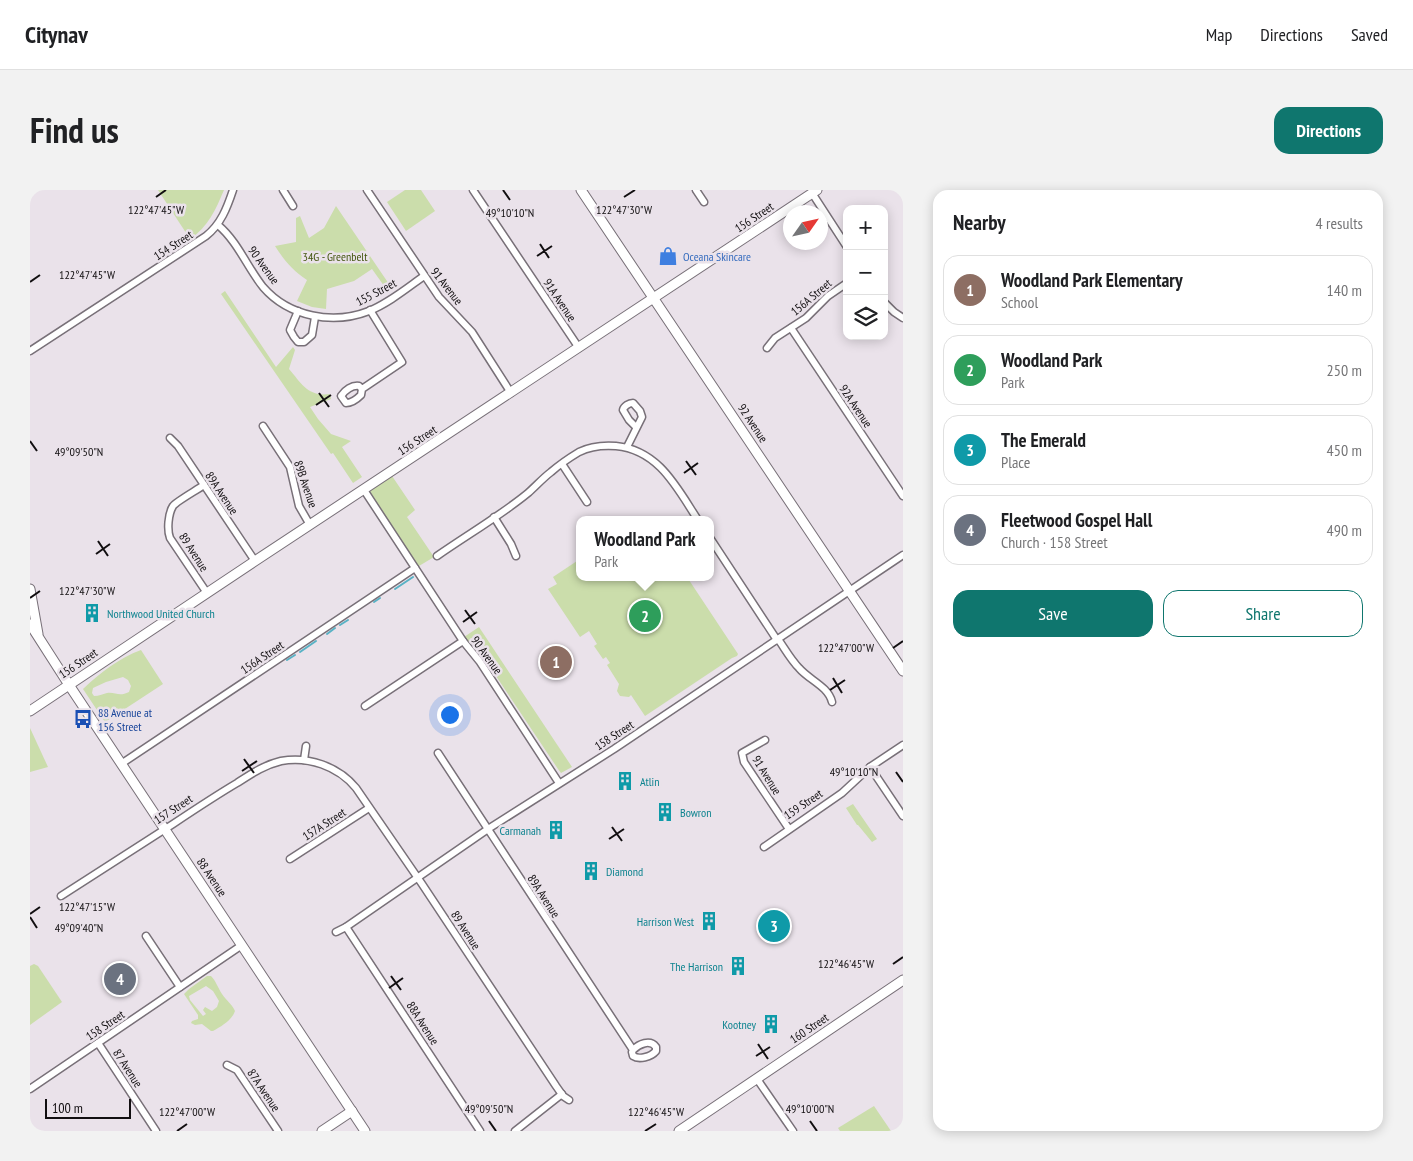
<!DOCTYPE html>
<meta charset="utf-8">
<style>
:root{--surface:#fff;--page:#f2f2f2;--text:#202124;--muted:#757577;--line:#e0e0e0;--accent:#0f766e}
body{margin:0;font-family:"PT Sans Narrow",sans-serif;background:var(--page);color:var(--text)}
.controls{position:absolute;right:15px;top:15px;display:grid;overflow:hidden;border-radius:10px;box-shadow:0 2px 12px #0003}
.controls button{width:45px;height:45px;display:grid;place-items:center;padding:0;border:0;border-bottom:1px solid var(--line);background:var(--surface);color:var(--text);font:25px sans-serif}
.compass{position:absolute;left:753px;top:15px;width:45px;height:45px;border-radius:50%;background:var(--surface);box-shadow:0 2px 12px #0003;rotate:56deg}
.scale{position:absolute;left:15px;bottom:12px;width:86px;box-sizing:border-box;padding-left:5px;border:2px solid #120f11;border-top:0;font-size:14px;line-height:18px;white-space:nowrap;color:#120f11;-webkit-text-stroke:4px #eae2ea;paint-order:stroke}
.you{position:absolute;left:419px;top:524px;width:18px;height:18px;margin:-12px;border:4px solid #fff;border-radius:50%;background:#1a73e8;box-shadow:0 0 0 8px #1a73e833}
.badge{display:grid;place-items:center;width:32px;height:32px;border-radius:50%;background:var(--accent);color:#fff;font-size:16px;font-weight:700}
.pin{position:absolute;translate:-50% -50%;border:2px solid #fff;box-shadow:0 1px 5px #0006}
.popup{position:absolute;left:546px;top:326px;width:138px;height:65px;box-sizing:border-box;display:grid;place-content:center;border-radius:10px;background:var(--surface);filter:drop-shadow(0 1px 4px #0005);font-size:16px;white-space:nowrap;color:var(--muted)}
.popup b{font-size:19px;color:var(--text)}
.popup::after{content:'';position:absolute;left:50%;top:100%;margin-left:-10px;border:10px solid transparent;border-top-color:var(--surface)}
.list{margin:0;padding:0;list-style:none}
h2{display:flex;justify-content:space-between;align-items:center;height:65px;margin:0;padding:0 20px;font-size:21px}
h2 small{font-size:16px;font-weight:400;color:var(--muted)}
.list li{display:grid;grid-template-columns:32px 1fr auto;gap:15px;align-items:center;box-sizing:border-box;height:70px;margin:0 10px 10px;padding:0 10px;border:1px solid var(--line);border-radius:15px}
.list b{display:block;font-size:19px;white-space:nowrap}
.list p{margin:0;font-size:16px;white-space:nowrap;color:var(--muted)}
.list em{font-size:16px;font-style:normal;color:var(--muted)}
.actions{display:flex;gap:10px;padding:15px 20px}
.actions a{flex:1;padding:11px 0;border:1px solid var(--accent);border-radius:15px;text-align:center;font-size:18px;color:var(--accent)}
.actions .main{background:var(--accent);color:#fff}
.icon{flex:none;width:28px;height:28px;fill:none;stroke:currentColor;stroke-width:2;stroke-linecap:round;stroke-linejoin:round}
.map{position:relative;flex:none;width:873px;height:941px;overflow:hidden;border-radius:15px}
header{display:flex;align-items:center;gap:30px;box-sizing:border-box;height:70px;padding:0 25px;background:var(--surface);border-bottom:1px solid var(--line)}
header strong{font-size:24px}
nav{display:flex;gap:28px;margin-inline-start:auto;font-size:18px}
.intro{display:flex;align-items:center;justify-content:space-between;box-sizing:border-box;height:120px;padding:0 30px}
h1{margin:0;font-size:35px}
.button{padding:12px 22px;border-radius:15px;background:var(--accent);color:#fff;font-size:18px;font-weight:700}
main{display:flex;gap:30px;padding:0 30px}
aside{flex:1;background:var(--surface);border-radius:15px;box-shadow:0 2px 12px #0003}
.map>svg:first-child{display:block}
</style>
<header>
<strong>Citynav</strong>
<nav><a>Map</a><a>Directions</a><a>Saved</a></nav>
</header>
<div class="intro"><h1>Find us</h1><a class="button">Directions</a></div>
<main>
<div class="map">
<svg width="873" height="941" viewBox="0 0 873 941">
<rect width="100%" height="100%" fill="#eae2ea"/>
<g fill="#cbddab" fill-rule="evenodd">
<path d="M128,0H194C186,19 178,37 160,49Z"/>
<polygon points="375,0 391,0 405,21 376,41 357,12"/>
<path d="M306,16L361,97L357,100L342,79L324,91L297,99L296,119L282,117L267,111L277,90C262,80 254,70 245,56L266,52V28L270,26L279,48L294,38Z"/>
<path d="M195,101L246,177L263,157L265,160L259,179C272,194 278,207 300,204L301,209L280,217L288,229L301,244L321,251L312,257L332,287L323,293L303,263L301,264L191,104Z"/>
<polygon points="362,286 385,320 377,327 404,367 389,376 385,374 340,305 340,302 341,300"/>
<polygon points="550,369 550,387 657,387 708,464 707,466 702,468 615,526 601,505 599,507 590,506 587,501 589,494 577,475 580,473 576,467 573,469 564,456 567,454 559,441 550,447 518,399 527,394 523,387"/>
<polygon points="449,437 542,577 531,583 528,579 444,453 439,454 434,447"/>
<path d="M111,460L133,494L75,532L53,499C70,483 89,468 111,460ZM93,487L98,490L101,496L99,502C89,507 86,502 77,503C72,504 69,506 64,506L62,503L63,498L76,492Z"/>
<polygon points="0,538 18,577 0,582"/>
<polygon points="823,614 847,649 842,652 828,635 827,635 816,618"/>
<polygon points="4,774 8,776 32,812 0,835 0,776"/>
<path d="M177,786H181C186,791 188,798 192,804C196,810 202,814 205,821C202,830 192,836 183,841H181L172,834L165,835L161,833L162,831L168,829V825L154,804L159,799ZM176,796L183,801L189,811L187,817L182,821L175,817L173,820L176,824L173,826L160,810L159,806Z"/>
<polygon points="844,916 861,941 810,941 808,938"/>
</g>
<g fill="none" stroke-linecap="round" stroke-linejoin="round">
<g stroke="#58b2c5" stroke-width="2">
<polyline points="365,399 383,387"/>
<polyline points="344,412 350,408"/>
<polyline points="310,435 318,430"/>
<polyline points="297,444 305,438"/>
<polyline points="270,462 286,451"/>
<polyline points="257,470 265,465"/>
</g>
<g stroke="#787078" stroke-width="9">
<g id="street">
<polyline points="253,0 263,16"/>
<polyline points="337,0 409,107 442,142 481,203"/>
<polyline points="443,0 549,158"/>
<polyline points="666,0 674,12"/>
<polyline points="782,3 817,57"/>
<path d="M188,35C208,52 217,77 233,97C259,127 303,135 339,121C359,113 377,98 394,86"/>
<polyline points="854,112 864,122 873,128"/>
<polyline points="268,121 260,140 264,147 268,152 274,152 282,145 285,127"/>
<polyline points="761,138 873,306"/>
<polyline points="737,158 745,148 776,128 798,106 817,93"/>
<path d="M0,161L176,46C191,34 197,18 203,0"/>
<path d="M332,199L329,196C322,195 315,200 311,206L316,213C321,213 327,209 331,205L332,199L372,172L340,120"/>
<polyline points="233,236 260,277 269,316 280,335"/>
<polyline points="140,248 148,256 225,371"/>
<path d="M597,257L612,227L610,221L603,213C599,213 594,216 593,220L599,230L606,237"/>
<polyline points="532,274 557,312"/>
<path d="M174,295C167,300 147,311 143,316C138,324 137,340 140,348L177,403"/>
<polyline points="334,300 433,451 450,472 529,593"/>
<polyline points="464,327 481,354 486,366"/>
<polyline points="680,348 747,450"/>
<path d="M407,366C437,345 470,326 498,303C506,296 513,288 521,282C529,275 539,268 549,262C561,256 573,255 586,256C629,260 647,298 668,330"/>
<path d="M748,449C755,459 761,470 769,478C779,490 798,496 802,512"/>
<polyline points="335,516 433,451"/>
<polyline points="735,550 712,563 714,572 759,639"/>
<path d="M408,563L603,860L602,862L603,866C609,870 621,867 626,861V857C620,849 609,854 603,860"/>
<polyline points="274,570 276,556"/>
<polyline points="91,574 385,378"/>
<polyline points="840,577 873,626"/>
<polyline points="734,657 812,603 840,577 873,555"/>
<polyline points="260,669 339,618"/>
<path d="M31,706C68,682 106,658 143,634C164,620 185,606 207,593C221,584 234,575 251,571C278,566 308,576 326,598L392,694L526,896L533,906L539,910"/>
<polyline points="316,737 450,941"/>
<polyline points="306,742 316,737 458,639 584,559 873,365"/>
<polyline points="116,746 150,797"/>
<polyline points="68,853 126,941"/>
<polyline points="197,875 207,880 209,883 248,941"/>
<polyline points="727,889 763,941"/>
<polyline points="0,899 212,755"/>
<polyline points="485,941 532,904"/>
</g>
</g>
<g stroke="#787078" stroke-width="11">
<g id="secondary">
<polyline points="551,0 873,481"/>
<polyline points="0,399 8,444"/>
<polyline points="0,434 43,501 335,941"/>
<polyline points="0,521 225,371 787,0"/>
<polyline points="292,941 322,921"/>
<polyline points="649,941 873,790"/>
</g>
</g>
<use href="#street" stroke="#fff" stroke-width="6"/>
<use href="#secondary" stroke="#fff" stroke-width="9"/>
</g>
<path fill="none" stroke="#120f11" stroke-width="2" d="M473,0L480,10M126,7L136,0M594,7L605,0M510,54L519,68M507,66L522,56M0,92L10,85M289,203L299,217M286,215L301,205M0,251L7,261M656,271L666,285M654,283L668,273M68,351L78,366M66,364L80,354M0,408L10,401M435,420L445,434M433,432L447,422M863,458L873,451M803,488L812,503M800,500L815,490M214,569L224,583M212,581L227,571M866,582L873,592M582,637L592,651M579,649L594,639M0,724L10,717M0,727L7,738M863,774L873,767M361,786L371,800M359,798L373,788M728,854L738,869M726,866L740,857M459,931L466,941M780,931L787,941M147,941L157,934M615,941L626,934"/>
<defs>
<g id="shop-bare" transform="scale(1.5)"><path d="M-5-2.5h2.3a2.7 3.5 0 0 1 5.4 0H5L5.5 6h-11ZM-1.5-2.5h3a1.5 2.3 0 0 0-3 0Z" fill="#3f7fe0" stroke="#eae2ea" stroke-width="2.5" paint-order="stroke"/></g>
<g id="building-bare" transform="scale(1.5)"><path d="M-4-6H4V6H1V3H-1V6H-4ZM-2.5-4.3h1.7v1.8h-1.7ZM.8-4.3h1.7v1.8H.8ZM-2.5-1h1.7V.8h-1.7ZM.8-1h1.7V.8H.8Z" fill="#0f9aa8" stroke="#eae2ea" stroke-width="2.5" paint-order="stroke"/></g>
<g id="bus-bare" transform="scale(1.5)"><path d="M-5-6H5V4H4V6H2V4H-2V6H-4V4H-5ZM-3.5-4V0h7V-4ZM-3.5 1.2v1.5H-2V1.2ZM2 1.2v1.5H3.5V1.2Z" fill="#1a4fb4" stroke="#eae2ea" stroke-width="2.5" paint-order="stroke"/></g>
</defs>
<g fill-rule="evenodd">
<use href="#shop-bare" x="638" y="66"/>
<use href="#building-bare" x="62" y="423"/>
<use href="#bus-bare" x="53" y="529"/>
<use href="#building-bare" x="595" y="591"/>
<use href="#building-bare" x="635" y="622"/>
<use href="#building-bare" x="526" y="640"/>
<use href="#building-bare" x="561" y="681"/>
<use href="#building-bare" x="679" y="731"/>
<use href="#building-bare" x="708" y="776"/>
<use href="#building-bare" x="741" y="834"/>
</g>
<g text-anchor="middle" dominant-baseline="central" stroke-width="5" stroke-linejoin="round" paint-order="stroke">
<g font-size="12" fill="#120f11" stroke="#eae2ea">
<text transform="translate(724 27) rotate(-34)">156 Street</text>
<text transform="translate(143 55) rotate(-33)">154 Street</text>
<text transform="translate(234 75) rotate(54)">90 Avenue</text>
<text transform="translate(417 96) rotate(52)">91 Avenue</text>
<text transform="translate(346 102) rotate(-28)">155 Street</text>
<text transform="translate(781 107) rotate(-40)">156A Street</text>
<text transform="translate(530 110) rotate(56)">91A Avenue</text>
<text transform="translate(826 216) rotate(56)">92A Avenue</text>
<text transform="translate(723 233) rotate(56)">92 Avenue</text>
<text transform="translate(387 250) rotate(-33)">156 Street</text>
<text transform="translate(276 294) rotate(71)">89B Avenue</text>
<text transform="translate(192 303) rotate(56)">89A Avenue</text>
<text transform="translate(164 362) rotate(57)">89 Avenue</text>
<text transform="translate(457 465) rotate(54)">90 Avenue</text>
<text transform="translate(232 467) rotate(-34)">156A Street</text>
<text transform="translate(48 473) rotate(-34)">156 Street</text>
<text transform="translate(584 545) rotate(-33)">158 Street</text>
<text transform="translate(737 585) rotate(58)">91 Avenue</text>
<text transform="translate(773 614) rotate(-34)">159 Street</text>
<text transform="translate(143 619) rotate(-33)">157 Street</text>
<text transform="translate(294 634) rotate(-33)">157A Street</text>
<text transform="translate(182 687) rotate(56)">88 Avenue</text>
<text transform="translate(514 706) rotate(57)">89A Avenue</text>
<text transform="translate(436 740) rotate(57)">89 Avenue</text>
<text transform="translate(393 833) rotate(57)">88A Avenue</text>
<text transform="translate(75 835) rotate(-34)">158 Street</text>
<text transform="translate(779 838) rotate(-34)">160 Street</text>
<text transform="translate(98 878) rotate(57)">87 Avenue</text>
<text transform="translate(234 900) rotate(56)">87A Avenue</text>
</g>
<g font-size="12" fill="#445711" stroke="#eae2ea">
<text x="305" y="66">34G - Greenbelt</text>
</g>
<g font-size="12" fill="#366cbe" stroke="#eae2ea" text-anchor="start">
<text x="653" y="66">Oceana Skincare</text>
</g>
<g font-size="12" fill="#0d838f" stroke="#eae2ea" text-anchor="start">
<text x="77" y="423">Northwood United Church</text>
<text x="610" y="591">Atlin</text>
<text x="650" y="622">Bowron</text>
<text x="511" y="640" text-anchor="end">Carmanah</text>
<text x="576" y="681">Diamond</text>
<text x="664" y="731" text-anchor="end">Harrison West</text>
<text x="693" y="776" text-anchor="end">The Harrison</text>
<text x="726" y="834" text-anchor="end">Kootney</text>
</g>
<g font-size="12" fill="#164399" stroke="#eae2ea" text-anchor="start">
<text x="68" y="522">88 Avenue at<tspan x="68" dy="14">156 Street</tspan></text>
</g>
</g>
<g font-size="12" text-anchor="middle" fill="#120f11" stroke="#eae2ea" stroke-width="5" stroke-linejoin="round" paint-order="stroke">
<text x="126" y="24">122°47'45"W</text>
<text x="594" y="24">122°47'30"W</text>
<text x="480" y="27">49°10'10"N</text>
<text x="57" y="89">122°47'45"W</text>
<text x="49" y="266">49°09'50"N</text>
<text x="57" y="405">122°47'30"W</text>
<text x="816" y="462">122°47'00"W</text>
<text x="824" y="586">49°10'10"N</text>
<text x="57" y="721">122°47'15"W</text>
<text x="49" y="742">49°09'40"N</text>
<text x="816" y="778">122°46'45"W</text>
<text x="459" y="923">49°09'50"N</text>
<text x="780" y="923">49°10'00"N</text>
<text x="157" y="926">122°47'00"W</text>
<text x="626" y="926">122°46'45"W</text>
</g>
</svg>
<div class="controls">
<button>+</button>
<button>−</button>
<button><svg class="icon" aria-label="layers" viewBox="0 0 24 24"><path d="M12 4l9 5-9 5-9-5zM3 14l9 5 9-5"/></svg></button>
</div>
<svg class="compass" viewBox="-18 -18 36 36"><path d="M0-13l5 13h-10z" fill="#e53935"/><path d="M0 13l5-13h-10z" fill="#757577"/></svg>
<div class="scale">100 m</div>
<div class="you"></div>
<div class="pin badge" style="left:526px;top:472px;background:#8d6e63">1</div>
<div class="pin badge" style="left:615px;top:426px;background:#2e9e5b">2</div>
<div class="popup"><b>Woodland Park</b>Park</div>
<div class="pin badge" style="left:744px;top:736px;background:#0f9aa8">3</div>
<div class="pin badge" style="left:90px;top:789px;background:#6b7280">4</div>
</div>
<aside>
<h2>Nearby<small>4 results</small></h2>
<ul class="list">
<li><span class="badge" style="background:#8d6e63">1</span><div><b>Woodland Park Elementary</b><p>School</p></div><em>140 m</em></li>
<li><span class="badge" style="background:#2e9e5b">2</span><div><b>Woodland Park</b><p>Park</p></div><em>250 m</em></li>
<li><span class="badge" style="background:#0f9aa8">3</span><div><b>The Emerald</b><p>Place</p></div><em>450 m</em></li>
<li><span class="badge" style="background:#6b7280">4</span><div><b>Fleetwood Gospel Hall</b><p>Church · 158 Street</p></div><em>490 m</em></li>
</ul>
<div class="actions"><a class="main">Save</a><a>Share</a></div>
</aside>
</main>
